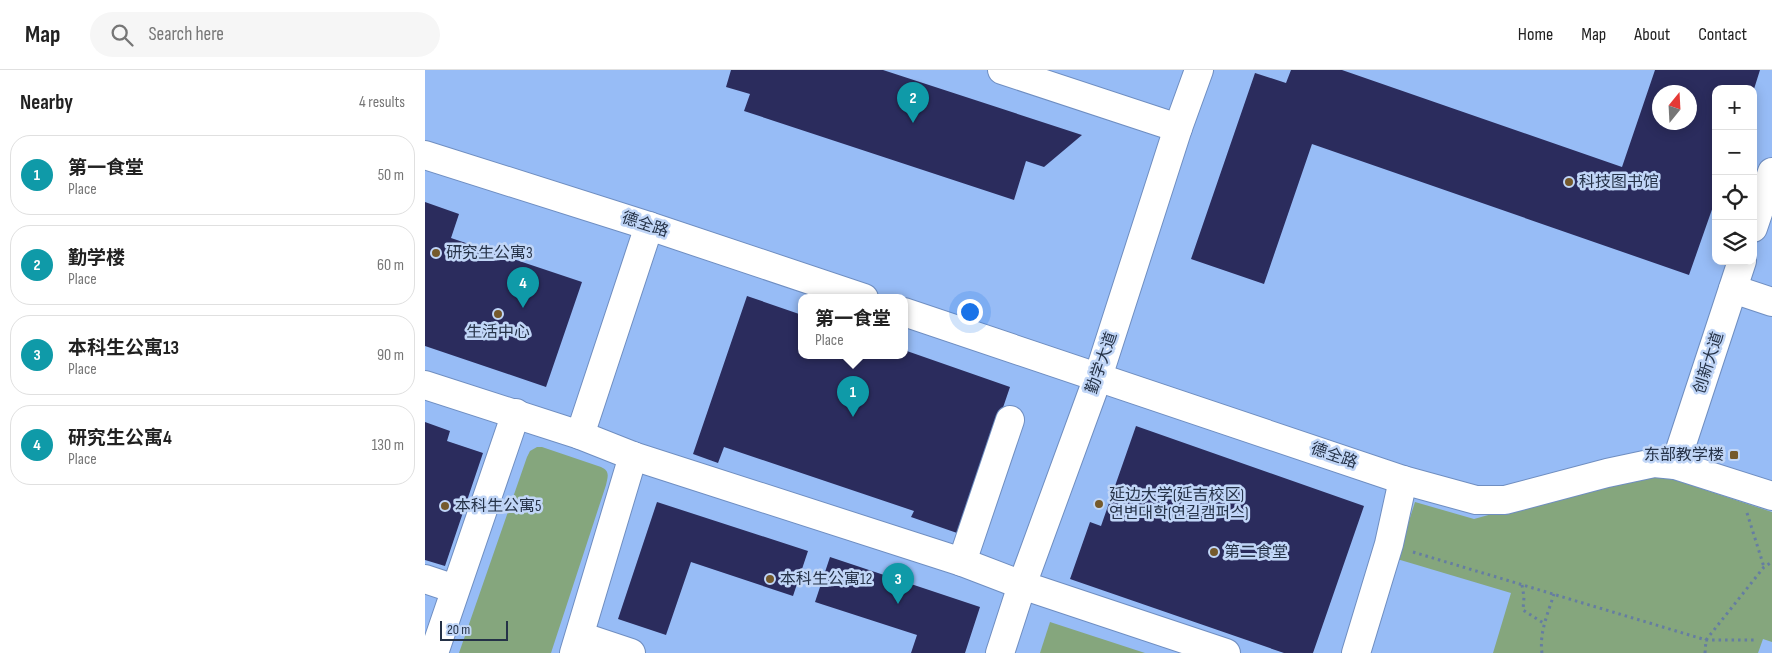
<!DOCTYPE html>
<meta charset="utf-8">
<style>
:root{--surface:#fff;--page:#f6f6f6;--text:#222;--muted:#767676;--line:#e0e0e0;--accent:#755a2c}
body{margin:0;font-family:"Sofia Sans Condensed","Noto Sans SC","Noto Sans KR",sans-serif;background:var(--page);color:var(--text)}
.controls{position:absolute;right:15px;top:15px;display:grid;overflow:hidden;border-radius:10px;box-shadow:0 2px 12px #0003}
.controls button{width:45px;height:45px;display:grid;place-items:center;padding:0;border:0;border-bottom:1px solid var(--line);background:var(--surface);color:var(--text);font:25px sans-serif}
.compass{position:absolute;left:1227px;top:15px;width:45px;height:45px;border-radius:50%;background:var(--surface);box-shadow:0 2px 12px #0003;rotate:18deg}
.scale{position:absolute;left:15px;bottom:12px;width:68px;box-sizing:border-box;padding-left:5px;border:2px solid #253247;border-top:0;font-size:14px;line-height:18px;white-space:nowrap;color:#253247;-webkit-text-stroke:4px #c1d6f7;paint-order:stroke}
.you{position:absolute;left:544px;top:241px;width:18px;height:18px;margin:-12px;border:4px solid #fff;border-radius:50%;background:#1a73e8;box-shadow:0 0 0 8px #1a73e833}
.badge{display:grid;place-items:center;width:32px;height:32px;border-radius:50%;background:var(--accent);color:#fff;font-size:16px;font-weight:700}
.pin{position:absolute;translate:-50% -41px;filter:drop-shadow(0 1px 2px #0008)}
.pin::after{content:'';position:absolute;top:26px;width:18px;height:15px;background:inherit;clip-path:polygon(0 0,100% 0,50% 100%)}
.popup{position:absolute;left:373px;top:224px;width:110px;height:65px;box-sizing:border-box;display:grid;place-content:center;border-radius:10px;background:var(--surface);filter:drop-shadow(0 1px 4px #0005);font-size:16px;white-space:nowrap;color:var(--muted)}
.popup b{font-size:19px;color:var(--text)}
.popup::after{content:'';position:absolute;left:50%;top:100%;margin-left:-10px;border:10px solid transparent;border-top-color:var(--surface)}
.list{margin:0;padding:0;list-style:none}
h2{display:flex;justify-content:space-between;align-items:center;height:65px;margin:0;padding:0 20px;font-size:21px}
h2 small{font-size:16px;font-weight:400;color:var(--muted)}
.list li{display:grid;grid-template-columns:32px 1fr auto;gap:15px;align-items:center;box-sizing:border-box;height:80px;margin:0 10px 10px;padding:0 10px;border:1px solid var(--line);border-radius:20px}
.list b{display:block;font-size:19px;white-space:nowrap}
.list p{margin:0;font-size:16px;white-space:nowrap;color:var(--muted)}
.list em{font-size:16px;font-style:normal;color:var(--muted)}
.icon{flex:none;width:28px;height:28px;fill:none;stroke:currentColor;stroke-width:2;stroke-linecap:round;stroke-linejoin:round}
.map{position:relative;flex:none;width:1347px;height:583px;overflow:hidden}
header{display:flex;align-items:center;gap:30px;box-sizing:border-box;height:70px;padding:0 25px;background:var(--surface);border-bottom:1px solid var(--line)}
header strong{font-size:24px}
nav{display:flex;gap:28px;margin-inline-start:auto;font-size:18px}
.search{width:350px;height:45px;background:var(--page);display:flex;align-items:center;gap:12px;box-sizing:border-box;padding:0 18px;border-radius:28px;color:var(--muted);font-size:19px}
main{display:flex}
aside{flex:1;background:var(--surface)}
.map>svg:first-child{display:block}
</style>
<header>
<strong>Map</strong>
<div class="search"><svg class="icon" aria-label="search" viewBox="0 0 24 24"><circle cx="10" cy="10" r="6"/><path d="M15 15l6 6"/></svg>Search here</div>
<nav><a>Home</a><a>Map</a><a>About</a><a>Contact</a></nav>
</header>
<main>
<aside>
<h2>Nearby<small>4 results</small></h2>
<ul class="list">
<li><span class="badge" style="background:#0f9aa8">1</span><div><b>第一食堂</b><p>Place</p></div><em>50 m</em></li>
<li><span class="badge" style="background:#0f9aa8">2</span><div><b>勤学楼</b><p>Place</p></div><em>60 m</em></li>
<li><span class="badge" style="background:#0f9aa8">3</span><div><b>本科生公寓13</b><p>Place</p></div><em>90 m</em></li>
<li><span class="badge" style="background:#0f9aa8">4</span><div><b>研究生公寓4</b><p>Place</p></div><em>130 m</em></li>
</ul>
</aside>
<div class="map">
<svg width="1347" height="583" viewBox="0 0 1347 583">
<rect width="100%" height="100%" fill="#a7c9ff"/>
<path fill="#97bcf6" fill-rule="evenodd" d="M0,0H1347V583H0ZM1291,19H1328V191H1291ZM1234,22H1264V52H1234ZM377,228H479V286H377Z"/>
<g fill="#85a67d">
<path d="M112,377H117L176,397C185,401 183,406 181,415L126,583H34L102,387L105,381Z"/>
<polygon points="1214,403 1241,407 1347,442 1347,572 1338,569 1333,583 1068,583 1086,523 972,489 990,432 1049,449"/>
<polygon points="625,552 720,583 615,583"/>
</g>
<g fill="#2b2c5d" fill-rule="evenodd">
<polygon points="306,0 458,0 657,65 619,97 601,91 589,130 319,41 325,24 301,17"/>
<path d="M866,0H917L1197,97L1230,0H1335L1329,19H1291V128L1264,205L887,74L839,214L766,189L830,3L861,13ZM1234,22H1264V52H1234Z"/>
<polygon points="0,132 34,144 26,168 157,212 121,317 0,276"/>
<polygon points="322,226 377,245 377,286 479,286 479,280 585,317 535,464 486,447 489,441 299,377 293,393 268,384"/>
<polygon points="0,352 25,361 22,371 58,383 20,496 0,490"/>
<polygon points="711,356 939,436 888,583 859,583 645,509 665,452 676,456"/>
<polygon points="232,432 383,481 368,526 266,492 241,565 193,549"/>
<polygon points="405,487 555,537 540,583 486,583 492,565 390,532"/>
</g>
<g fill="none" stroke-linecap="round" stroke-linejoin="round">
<g stroke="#6f8ec1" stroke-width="30">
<g id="minor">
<polyline points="577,0 753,58"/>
<polyline points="0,85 224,156 439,228"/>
<polyline points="1328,158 1347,102"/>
<polyline points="1308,219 1347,232"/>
<polyline points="479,242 978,410 1051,430 1080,430 1182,403 1229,393 1250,395 1347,426"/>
<polyline points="0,315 155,365 208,386 537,492 597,515 801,583"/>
<polyline points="155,365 224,156"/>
<polyline points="1250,395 1317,191"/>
<polyline points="537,492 585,350"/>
<polyline points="0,509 30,519"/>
<polyline points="155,566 206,583"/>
<polyline points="9,583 91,343"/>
<polyline points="149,583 208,386"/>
<polyline points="575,583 597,515 673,307 753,58 774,0"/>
<polyline points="931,583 964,474 978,410"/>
</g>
</g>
<g stroke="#657da2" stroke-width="3" stroke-dasharray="2.5 4" stroke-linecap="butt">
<polyline points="1322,443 1339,497"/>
<polyline points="988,482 1281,570 1329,570"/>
<polyline points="1097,515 1099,527 1098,540 1120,554"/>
<path d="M1117,583C1114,563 1123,543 1129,524"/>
<polyline points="1280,583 1281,570 1339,497 1347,492"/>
</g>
<use href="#minor" stroke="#fff" stroke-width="28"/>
</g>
<g fill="#755a2c" stroke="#c1d6f7" stroke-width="2">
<circle cx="1144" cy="112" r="5"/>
<circle cx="11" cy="183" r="5"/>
<circle cx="73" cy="244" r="5"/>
<rect x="1304" y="380" width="10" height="10" rx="2.5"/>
<circle cx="674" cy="434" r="5"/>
<circle cx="20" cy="436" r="5"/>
<circle cx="789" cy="482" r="5"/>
<circle cx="345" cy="509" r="5"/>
</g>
<g text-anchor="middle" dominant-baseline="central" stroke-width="5" stroke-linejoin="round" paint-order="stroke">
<g font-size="16" fill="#253247" stroke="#c1d6f7" text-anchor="start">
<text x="1154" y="112">科技图书馆</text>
<text x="21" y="183">研究生公寓3</text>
<text x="73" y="262" text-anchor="middle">生活中心</text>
<text x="1299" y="385" text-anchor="end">东部教学楼</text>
<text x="684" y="425">延边大学(延吉校区)<tspan x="684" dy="18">연변대학(연길캠퍼스)</tspan></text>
<text x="30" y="436">本科生公寓5</text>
<text x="799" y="482">第二食堂</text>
<text x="355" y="509">本科生公寓12</text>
</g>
<g font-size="16" fill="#253247" stroke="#c1d6f7">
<text transform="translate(220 155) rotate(18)">德全路</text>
<text transform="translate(677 293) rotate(-71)">勤学大道</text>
<text transform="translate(1284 293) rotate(-72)">创新大道</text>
<text transform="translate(909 386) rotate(19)">德全路</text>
</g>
</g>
</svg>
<div class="controls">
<button>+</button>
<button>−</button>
<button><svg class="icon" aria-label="locate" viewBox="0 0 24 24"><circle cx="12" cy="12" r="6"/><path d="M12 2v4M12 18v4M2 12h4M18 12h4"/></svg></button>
<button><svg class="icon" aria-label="layers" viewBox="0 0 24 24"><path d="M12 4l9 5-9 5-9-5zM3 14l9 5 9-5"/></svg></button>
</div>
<svg class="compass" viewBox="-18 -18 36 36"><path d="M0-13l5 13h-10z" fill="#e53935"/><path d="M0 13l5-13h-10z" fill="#767676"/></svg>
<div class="scale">20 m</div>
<div class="you"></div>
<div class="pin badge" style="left:428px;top:347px;background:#0f9aa8">1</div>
<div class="popup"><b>第一食堂</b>Place</div>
<div class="pin badge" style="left:488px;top:53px;background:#0f9aa8">2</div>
<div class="pin badge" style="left:473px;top:534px;background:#0f9aa8">3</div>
<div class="pin badge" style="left:98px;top:238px;background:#0f9aa8">4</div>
</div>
</main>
